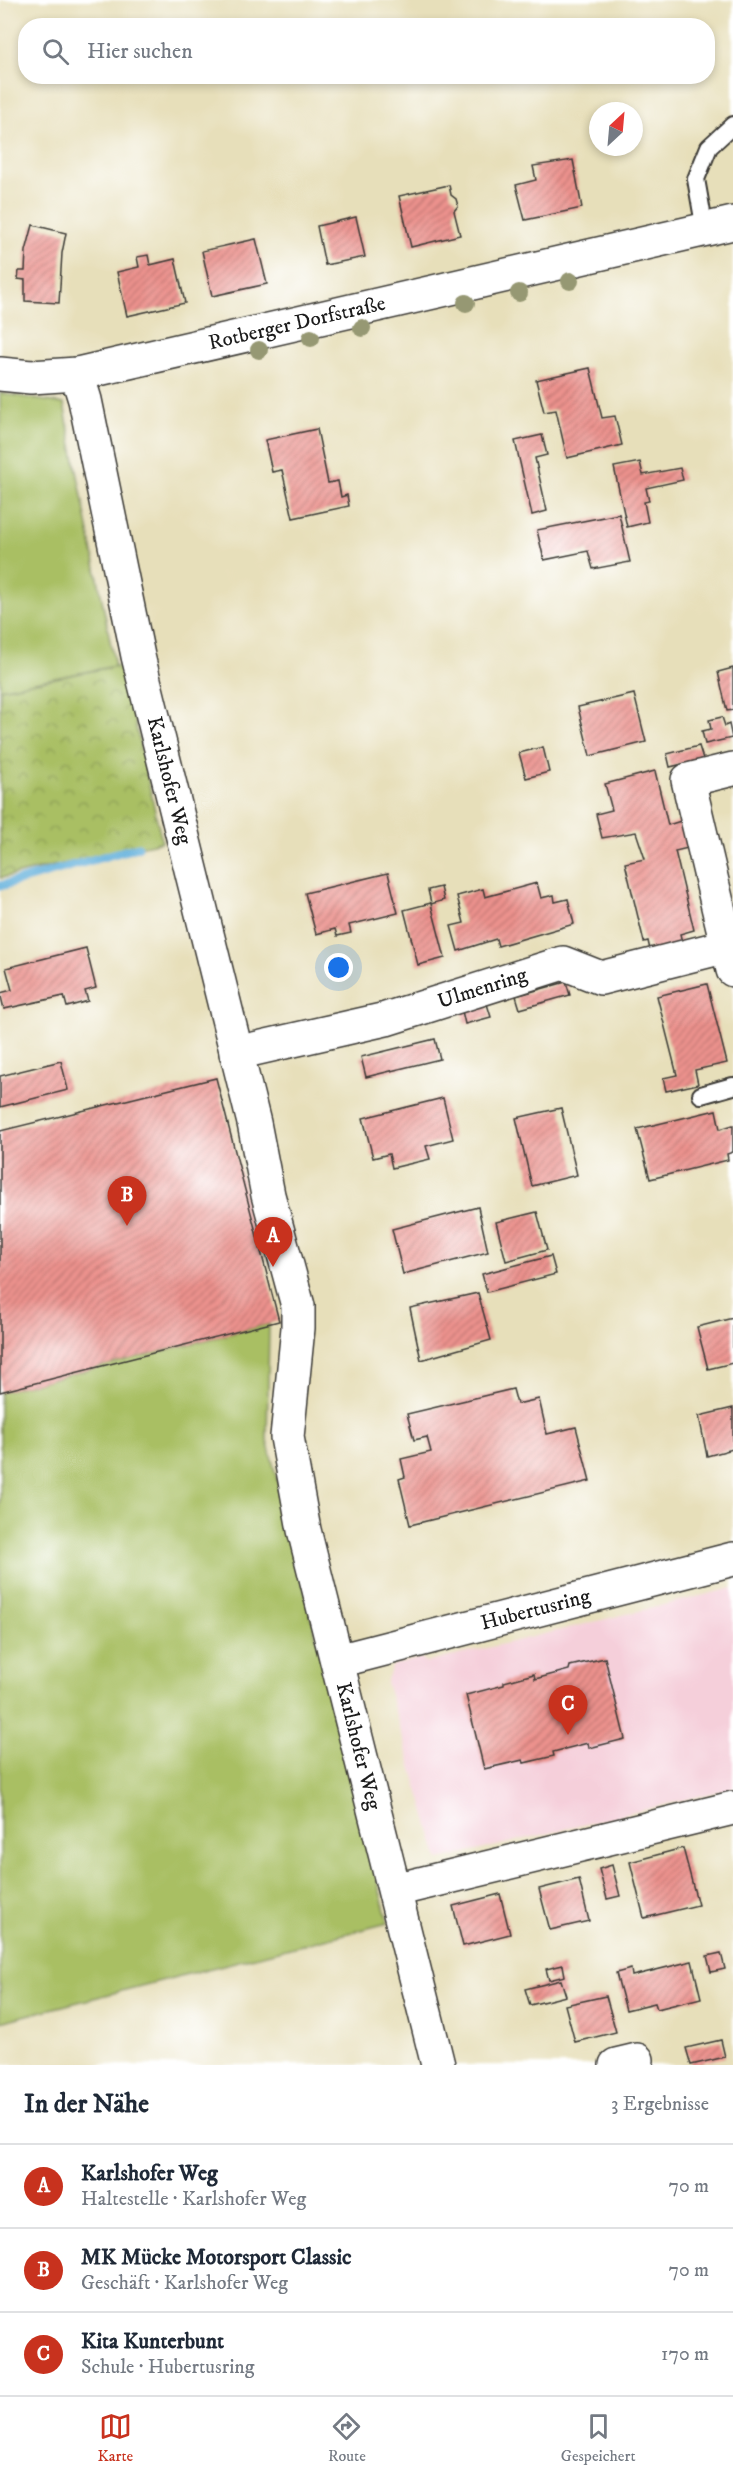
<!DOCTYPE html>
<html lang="de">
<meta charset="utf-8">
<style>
:root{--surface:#fff;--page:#f2f2f3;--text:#1f2937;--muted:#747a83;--line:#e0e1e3;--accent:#c8321e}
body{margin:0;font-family:"IM FELL DW Pica",serif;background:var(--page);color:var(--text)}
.compass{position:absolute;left:589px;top:102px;width:54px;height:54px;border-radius:50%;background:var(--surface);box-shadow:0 3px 9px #0003;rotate:26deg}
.you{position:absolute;left:339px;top:968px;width:21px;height:21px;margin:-15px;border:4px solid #fff;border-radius:50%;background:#1a73e8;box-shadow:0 0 0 9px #1a73e833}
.badge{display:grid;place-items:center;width:39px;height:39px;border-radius:50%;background:var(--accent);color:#fff;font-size:20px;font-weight:700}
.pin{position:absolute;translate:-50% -50px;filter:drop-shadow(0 2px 3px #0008)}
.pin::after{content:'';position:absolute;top:32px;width:21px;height:18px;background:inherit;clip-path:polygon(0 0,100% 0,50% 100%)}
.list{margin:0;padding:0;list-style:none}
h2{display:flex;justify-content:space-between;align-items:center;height:78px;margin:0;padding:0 24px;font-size:26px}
h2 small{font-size:20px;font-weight:400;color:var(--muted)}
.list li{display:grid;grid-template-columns:39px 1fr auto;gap:18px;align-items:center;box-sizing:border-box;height:84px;padding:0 24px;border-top:2px solid var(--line)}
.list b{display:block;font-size:22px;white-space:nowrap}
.list p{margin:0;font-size:20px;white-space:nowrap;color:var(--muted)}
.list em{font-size:20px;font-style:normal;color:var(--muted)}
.icon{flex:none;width:33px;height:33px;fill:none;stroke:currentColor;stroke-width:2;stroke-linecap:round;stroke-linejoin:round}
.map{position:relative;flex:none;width:733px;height:2065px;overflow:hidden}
.search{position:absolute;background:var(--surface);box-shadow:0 3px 9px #0003;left:18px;right:18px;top:18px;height:66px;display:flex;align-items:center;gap:15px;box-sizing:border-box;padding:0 21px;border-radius:24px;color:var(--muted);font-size:22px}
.sheet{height:330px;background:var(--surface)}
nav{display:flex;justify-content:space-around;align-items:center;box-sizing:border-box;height:84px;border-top:2px solid var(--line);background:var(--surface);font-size:16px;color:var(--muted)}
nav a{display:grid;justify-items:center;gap:3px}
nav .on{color:var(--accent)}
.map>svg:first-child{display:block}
</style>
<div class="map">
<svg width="733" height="2065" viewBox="0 0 733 2065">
<defs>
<pattern id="park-crowns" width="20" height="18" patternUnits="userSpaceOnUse" patternTransform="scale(1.5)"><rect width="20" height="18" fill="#a9bf64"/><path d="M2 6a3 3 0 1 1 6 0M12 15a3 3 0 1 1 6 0" fill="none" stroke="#899a52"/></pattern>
<pattern id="building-hatch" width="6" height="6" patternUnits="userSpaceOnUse" patternTransform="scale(1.5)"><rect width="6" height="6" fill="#ec928d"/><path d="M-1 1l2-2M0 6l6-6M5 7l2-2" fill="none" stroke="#be7672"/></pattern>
</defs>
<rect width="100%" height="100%" fill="#fff"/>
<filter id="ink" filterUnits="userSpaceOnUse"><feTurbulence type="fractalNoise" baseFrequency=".0167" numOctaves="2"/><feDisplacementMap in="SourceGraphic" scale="12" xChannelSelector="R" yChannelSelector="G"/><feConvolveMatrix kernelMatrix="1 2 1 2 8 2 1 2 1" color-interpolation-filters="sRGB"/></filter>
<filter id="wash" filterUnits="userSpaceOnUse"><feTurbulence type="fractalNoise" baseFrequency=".008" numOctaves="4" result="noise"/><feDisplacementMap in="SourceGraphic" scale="24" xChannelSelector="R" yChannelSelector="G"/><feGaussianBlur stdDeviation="1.35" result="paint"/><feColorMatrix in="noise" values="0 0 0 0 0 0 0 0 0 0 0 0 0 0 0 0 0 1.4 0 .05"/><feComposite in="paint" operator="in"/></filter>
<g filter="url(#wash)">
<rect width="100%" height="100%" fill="#e7dfba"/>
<polygon fill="#f5cfda" points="733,1588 733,1788 439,1860 386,1682 393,1665 422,1658 425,1663"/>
<g fill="#a9bf64" stroke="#626e40" stroke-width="1.5">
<polygon points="0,393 64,404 115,666 0,689"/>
<polygon points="269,1324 267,1440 388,1923 0,2022 0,1392"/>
</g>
<polygon fill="url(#park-crowns)" stroke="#626e40" stroke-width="1.5" points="122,665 162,842 0,878 0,689"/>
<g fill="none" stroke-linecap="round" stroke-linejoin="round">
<polyline stroke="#63b1dc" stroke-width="9" points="0,886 138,847"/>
</g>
<g id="blocks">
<g fill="url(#building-hatch)">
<polygon points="573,160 582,208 525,220 516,185 536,180 533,166"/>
<polygon points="449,185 451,195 456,199 458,206 454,211 460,235 411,247 399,196"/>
<polygon points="356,217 365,257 325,265 317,226"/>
<polygon points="33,225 66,233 62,253 59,303 25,301 25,280 18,279 19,271 25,271 26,251"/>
<polygon points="256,239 267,284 212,296 202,251"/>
<polygon points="148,255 150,265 175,259 185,303 127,316 117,272 139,267 137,257"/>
<polygon points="590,368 602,418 615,416 622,445 567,458 556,410 544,412 536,380"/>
<polygon points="317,429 328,483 338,481 341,497 347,495 349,506 293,518 282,470 272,472 265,440"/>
<polygon points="542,435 547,455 535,458 547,511 532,515 515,441"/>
<polygon points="640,462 643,475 680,468 683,480 646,488 649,501 644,502 648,522 627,527 614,467"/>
<polygon points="619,514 630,562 593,569 588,551 544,560 537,530"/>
<polygon points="733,668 733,710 727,711 718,672"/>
<polygon points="634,694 646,742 590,756 578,707"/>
<polygon points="722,717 725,726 729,724 732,738 705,744 702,731 711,729 709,720"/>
<polygon points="699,746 703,759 670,767 667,754"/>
<polygon points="543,747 549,772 526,778 519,753"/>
<polygon points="655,771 668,825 684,820 688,848 675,851 694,930 680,934 683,946 651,954 648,941 644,942 625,863 645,859 636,832 602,838 596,814 612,810 605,784"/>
<polygon points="388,873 398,913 349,925 351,933 337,936 335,929 316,934 305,893"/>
<polygon points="537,883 541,898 554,895 555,902 568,899 574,924 498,946 496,939 458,951 451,926 464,923 457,896 483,889 485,897"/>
<polygon points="441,887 444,900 431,904 445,958 418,965 404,910 431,903 428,890"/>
<polygon points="86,948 96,988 85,991 88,1001 67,1007 64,996 4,1009 0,993 12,990 6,968"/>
<polygon points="566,982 570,995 520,1009 516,996"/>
<polygon points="707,984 727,1063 695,1070 698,1084 666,1091 663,1078 677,1075 657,996"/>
<polygon points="487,1004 491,1017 465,1024 462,1011"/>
<polygon points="435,1039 440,1059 366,1077 361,1057"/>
<polygon points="61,1061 68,1090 0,1107 0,1076"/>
<polygon points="216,1078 279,1321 0,1392 0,1131"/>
<polygon points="443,1098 453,1139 426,1146 430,1159 392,1168 389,1154 373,1158 363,1118"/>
<polygon points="561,1108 577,1175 532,1186 516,1118"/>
<polygon points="716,1110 720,1129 733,1125 733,1152 727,1154 728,1160 650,1179 637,1129"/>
<polygon points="478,1207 488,1252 403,1274 392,1229"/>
<polygon points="537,1212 547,1250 506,1261 496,1222"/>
<polygon points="551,1256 556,1274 487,1292 482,1274"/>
<polygon points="478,1293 491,1340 421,1360 410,1308"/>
<polygon points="733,1318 733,1363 708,1369 697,1327"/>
<polygon points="513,1389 517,1404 539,1399 547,1434 576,1427 590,1481 410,1525 399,1479 405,1477 401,1459 431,1452 427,1437 414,1440 407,1414"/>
<polygon points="733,1408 733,1449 707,1456 699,1416"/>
<polygon points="605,1658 625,1739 589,1748 588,1743 553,1752 554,1756 524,1763 523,1760 484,1769 466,1695 504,1685 504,1682 534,1674 535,1679 569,1670 570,1666"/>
<polygon points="683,1848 698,1905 644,1918 630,1862"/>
<polygon points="612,1865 620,1896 607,1899 599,1869"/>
<polygon points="579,1879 589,1921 550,1930 539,1889"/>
<polygon points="500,1894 510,1934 463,1946 453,1906"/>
<polygon points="721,1953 725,1969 711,1972 707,1956"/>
<polygon points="692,1961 701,1998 657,2009 655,2003 626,2010 616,1973 631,1969 632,1976"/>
<polygon points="563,1965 565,1976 549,1980 546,1969"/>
<polygon points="561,1980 566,1996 530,2005 525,1989"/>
<polygon points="606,1996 616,2032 575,2042 565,2005"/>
<polygon points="721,2040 725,2057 691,2065 686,2048"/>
</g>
</g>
</g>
<g filter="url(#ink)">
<use href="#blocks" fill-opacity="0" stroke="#3a3934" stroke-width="1.5"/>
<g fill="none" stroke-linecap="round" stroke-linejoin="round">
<g stroke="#3a3934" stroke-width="20">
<g id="lane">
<polyline points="705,230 696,179 709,147 733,125"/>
<polyline points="701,1095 733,1086"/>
</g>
</g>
<g stroke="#3a3934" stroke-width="36">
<g id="street">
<path id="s1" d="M77,374L85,400L138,656L254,1123L268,1195L298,1306V1328L287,1437L304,1530L438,2065"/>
<polyline points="733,769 688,780 733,970"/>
<path id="s2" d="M236,1053L386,1019L563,963L601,978L727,946"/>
<path id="s3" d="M338,1661L733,1559"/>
<polyline points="395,1890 733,1808"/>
<polyline points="616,2065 637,2060"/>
</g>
</g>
<g stroke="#3a3934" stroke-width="36">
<g id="secondary">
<path id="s4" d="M0,374L31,377L77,374L733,223"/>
</g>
</g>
<use href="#lane" stroke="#fff" stroke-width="16"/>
<use href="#street" stroke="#fff" stroke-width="33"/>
<use href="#secondary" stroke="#fff" stroke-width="33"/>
</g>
<g fill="#969873">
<circle cx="570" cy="281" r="9"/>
<circle cx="519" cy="293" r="9"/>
<circle cx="466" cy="303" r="9"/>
<circle cx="362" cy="328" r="9"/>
<circle cx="311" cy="338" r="9"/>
<circle cx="259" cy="350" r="9"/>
</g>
</g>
<g text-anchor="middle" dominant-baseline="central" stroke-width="6" stroke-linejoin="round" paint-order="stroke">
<g font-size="21" fill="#1c1c1c" stroke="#fff">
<text stroke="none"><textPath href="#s4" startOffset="303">Rotberger Dorfstraße</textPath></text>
<text stroke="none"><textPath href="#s1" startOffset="417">Karlshofer Weg</textPath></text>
<text stroke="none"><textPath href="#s2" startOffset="255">Ulmenring</textPath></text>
<text stroke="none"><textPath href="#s3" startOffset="204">Hubertusring</textPath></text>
<text stroke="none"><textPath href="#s1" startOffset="1407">Karlshofer Weg</textPath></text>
</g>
</g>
</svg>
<svg class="compass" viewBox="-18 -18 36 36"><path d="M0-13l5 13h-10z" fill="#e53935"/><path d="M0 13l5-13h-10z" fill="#747a83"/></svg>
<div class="you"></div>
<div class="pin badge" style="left:273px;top:1267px">A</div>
<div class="pin badge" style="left:127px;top:1226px">B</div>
<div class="pin badge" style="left:568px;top:1735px">C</div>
<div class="search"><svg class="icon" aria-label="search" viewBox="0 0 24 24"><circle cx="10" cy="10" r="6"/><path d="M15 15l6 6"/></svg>Hier suchen</div>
</div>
<section class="sheet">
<h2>In der Nähe<small>3 Ergebnisse</small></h2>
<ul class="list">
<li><span class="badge">A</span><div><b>Karlshofer Weg</b><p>Haltestelle · Karlshofer Weg</p></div><em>70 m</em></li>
<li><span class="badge">B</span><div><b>MK Mücke Motorsport Classic</b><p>Geschäft · Karlshofer Weg</p></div><em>70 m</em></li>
<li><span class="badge">C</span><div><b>Kita Kunterbunt</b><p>Schule · Hubertusring</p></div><em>170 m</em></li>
</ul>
</section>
<nav>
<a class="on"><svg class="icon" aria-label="map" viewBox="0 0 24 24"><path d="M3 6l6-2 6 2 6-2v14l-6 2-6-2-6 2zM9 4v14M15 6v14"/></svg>Karte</a>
<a><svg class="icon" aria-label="directions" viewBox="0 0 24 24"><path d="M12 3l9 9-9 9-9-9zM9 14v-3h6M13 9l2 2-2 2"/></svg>Route</a>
<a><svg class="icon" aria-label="saved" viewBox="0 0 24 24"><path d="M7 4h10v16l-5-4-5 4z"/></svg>Gespeichert</a>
</nav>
